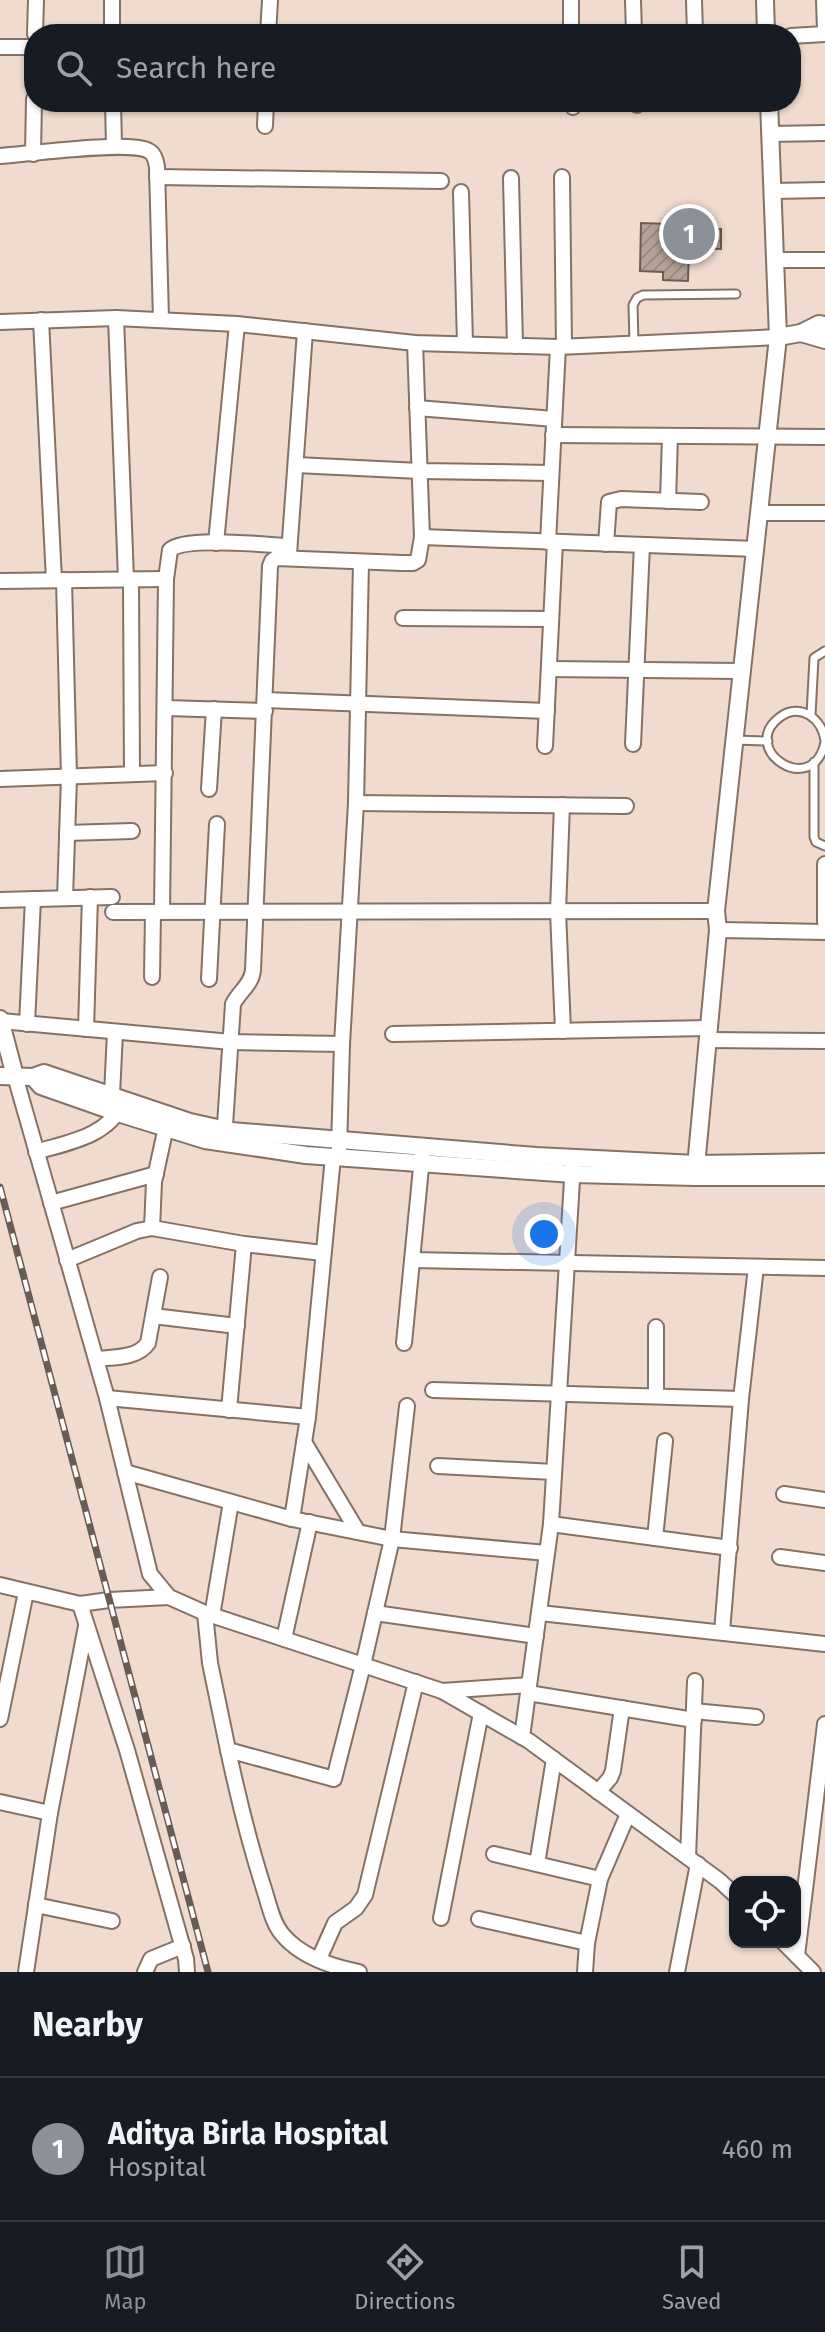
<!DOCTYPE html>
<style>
:root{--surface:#171b24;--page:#242831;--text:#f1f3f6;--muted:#9ea1a6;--line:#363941;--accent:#8c9099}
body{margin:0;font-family:"Fira Sans",sans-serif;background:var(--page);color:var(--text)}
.controls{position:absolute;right:24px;bottom:24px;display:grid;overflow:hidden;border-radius:16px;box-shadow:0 2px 6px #0004}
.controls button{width:72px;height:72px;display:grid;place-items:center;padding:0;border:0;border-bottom:2px solid var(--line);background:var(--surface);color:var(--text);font:40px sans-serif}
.you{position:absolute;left:544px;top:1234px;width:28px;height:28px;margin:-20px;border:6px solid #fff;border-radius:50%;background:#1a73e8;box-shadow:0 0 0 12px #1a73e833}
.badge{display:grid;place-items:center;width:52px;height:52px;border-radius:50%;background:var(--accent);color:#fff;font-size:26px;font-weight:700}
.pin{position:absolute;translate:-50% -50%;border:4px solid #fff;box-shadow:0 2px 8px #0006}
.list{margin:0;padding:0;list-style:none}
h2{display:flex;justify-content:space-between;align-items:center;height:104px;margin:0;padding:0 32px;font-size:34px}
h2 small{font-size:26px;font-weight:400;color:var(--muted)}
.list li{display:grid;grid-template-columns:52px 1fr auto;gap:24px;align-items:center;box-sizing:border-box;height:144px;padding:0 32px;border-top:2px solid var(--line)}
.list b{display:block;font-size:30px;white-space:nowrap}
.list p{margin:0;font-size:26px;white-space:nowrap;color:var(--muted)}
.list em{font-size:26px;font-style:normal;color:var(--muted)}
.icon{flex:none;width:44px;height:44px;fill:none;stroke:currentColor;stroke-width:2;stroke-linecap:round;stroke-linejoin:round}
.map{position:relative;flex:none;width:825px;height:1972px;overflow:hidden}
.search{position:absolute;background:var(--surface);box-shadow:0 2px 6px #0004;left:24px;right:24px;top:24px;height:88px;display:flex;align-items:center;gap:20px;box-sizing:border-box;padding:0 28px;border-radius:32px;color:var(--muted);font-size:30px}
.sheet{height:248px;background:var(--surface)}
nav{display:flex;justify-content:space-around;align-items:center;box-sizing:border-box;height:112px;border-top:2px solid var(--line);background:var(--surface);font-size:22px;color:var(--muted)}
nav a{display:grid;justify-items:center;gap:4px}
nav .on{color:var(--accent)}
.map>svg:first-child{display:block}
</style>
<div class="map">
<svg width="825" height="1972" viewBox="0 0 825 1972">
<defs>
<pattern id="building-hatch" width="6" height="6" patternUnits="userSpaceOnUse" patternTransform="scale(2)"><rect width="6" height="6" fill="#b6a396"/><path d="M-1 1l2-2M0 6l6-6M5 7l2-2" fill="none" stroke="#9c8b80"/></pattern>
</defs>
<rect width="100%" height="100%" fill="#f0dbce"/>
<polygon fill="url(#building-hatch)" stroke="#6e5c51" stroke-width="2" points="670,212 700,213 700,228 721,229 721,249 689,248 688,281 663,280 663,272 640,271 641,223 670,224"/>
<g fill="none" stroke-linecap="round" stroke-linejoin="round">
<g stroke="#847265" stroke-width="11">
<g id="service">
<polyline points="634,343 633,305 637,298 643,295 736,294"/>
<polyline points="811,715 814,658 825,651"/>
<polyline points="734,740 768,741"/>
<path d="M825,741C823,719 800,702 780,717C737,749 813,800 825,742"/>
<polyline points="814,762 814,837 816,842 825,846"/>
</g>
</g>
<g stroke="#847265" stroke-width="18">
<g id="minor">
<polyline points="112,0 112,34"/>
<polyline points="571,0 571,34"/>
<polyline points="633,0 634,34"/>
<polyline points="694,0 695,34"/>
<polyline points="824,0 825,30"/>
<polyline points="35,34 36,0"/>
<polyline points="268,34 270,0"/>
<polyline points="791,36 825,34"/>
<polyline points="0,47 34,47"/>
<polyline points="113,102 114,146"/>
<polyline points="573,102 573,107"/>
<polyline points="637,102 637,105"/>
<polyline points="265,126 266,102"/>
<polyline points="771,134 825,133"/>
<polyline points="33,154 34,99"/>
<path d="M0,156C28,154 130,140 149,151C155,154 156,162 157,167L161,320"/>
<polyline points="157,177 441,181"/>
<polyline points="562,177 564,346"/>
<polyline points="511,178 515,346"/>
<polyline points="773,191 825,190"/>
<polyline points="461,192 465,344"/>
<polyline points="776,260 825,260"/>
<polyline points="116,318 126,579"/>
<polyline points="41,320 54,580"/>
<polyline points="0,322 116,318 237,324 415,343 558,347 778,337"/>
<polyline points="417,408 554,419"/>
<polyline points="553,435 825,437"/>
<polyline points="296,465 420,471 551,473"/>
<polyline points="668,501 670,436"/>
<polyline points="760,513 825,513"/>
<polyline points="422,537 756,549"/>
<polyline points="548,542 558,347"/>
<polyline points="216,543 237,324"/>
<polyline points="606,544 609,502 621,499 701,502"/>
<polyline points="289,554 305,331"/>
<polyline points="131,579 132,774"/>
<polyline points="64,580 69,777 65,898"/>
<polyline points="0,581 166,579"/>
<polyline points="403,618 550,619"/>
<polyline points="549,669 740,671"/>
<polyline points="265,700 547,711"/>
<polyline points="166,708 265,711"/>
<polyline points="633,744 642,545"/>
<polyline points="545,746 555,542"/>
<polyline points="0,779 165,773"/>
<polyline points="209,789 214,709"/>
<polyline points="356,803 626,806"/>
<polyline points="562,805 558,911 563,1031"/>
<polyline points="67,833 132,831"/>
<polyline points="825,864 825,922"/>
<polyline points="0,900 112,897"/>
<polyline points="113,912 716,911"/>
<path d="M162,912L166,579L170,550C185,536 265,545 289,546"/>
<polyline points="718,930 825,932"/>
<polyline points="152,977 153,912"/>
<polyline points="209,979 217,824"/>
<polyline points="1,1021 231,1042 342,1044"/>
<polyline points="27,1024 33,899"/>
<polyline points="86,1029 90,897"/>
<polyline points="393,1034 709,1028"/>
<polyline points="708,1040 825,1041"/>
<polyline points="15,1076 107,1398 150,1574 169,1597 205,1613 442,1691 529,1741 720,1881 735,1895"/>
<polyline points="112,1095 115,1032"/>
<path d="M224,1140L233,1004C239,992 252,984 253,970L270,566L272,561L276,558L402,563H413L418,560L422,537L415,343"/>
<polyline points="339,1149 342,1044 356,803 361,562"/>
<path d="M36,1152C69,1142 107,1137 123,1103"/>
<polyline points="51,1203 156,1174"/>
<polyline points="152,1228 154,1182 166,1127"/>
<polyline points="67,1260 137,1231 152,1228 244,1244 323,1253"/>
<polyline points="412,1260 825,1268"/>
<polyline points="153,1316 237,1326"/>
<polyline points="656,1327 656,1396"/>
<polyline points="404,1343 423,1147"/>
<path d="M96,1359C113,1357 137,1359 148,1343L160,1277"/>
<polyline points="433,1390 741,1399"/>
<polyline points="107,1398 308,1417"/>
<polyline points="229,1410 244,1244"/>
<polyline points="304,1442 358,1532"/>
<polyline points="438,1466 554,1472"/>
<polyline points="125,1472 292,1519 392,1539 547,1553"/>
<polyline points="784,1494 825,1500"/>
<polyline points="292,1519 308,1417 333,1157"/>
<polyline points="551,1524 730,1548"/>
<polyline points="655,1538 665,1441"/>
<polyline points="780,1557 825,1563"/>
<polyline points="0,1585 80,1604"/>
<polyline points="169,1597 109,1600 80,1604 127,1750 186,1959 187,1972"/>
<polyline points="205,1613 210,1663 228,1750 334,1779 363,1665 392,1539 407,1406"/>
<polyline points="375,1613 536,1636"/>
<polyline points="540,1613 825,1644"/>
<polyline points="212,1616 231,1502"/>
<polyline points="722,1632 741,1399 756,1267"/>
<polyline points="284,1639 310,1522"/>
<polyline points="442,1691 529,1685"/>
<polyline points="528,1693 694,1720"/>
<polyline points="694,1711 756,1717"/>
<polyline points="0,1719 26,1592"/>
<polyline points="522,1737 551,1524 573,1164"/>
<path d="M228,1750C238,1797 249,1842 264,1889C269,1904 272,1922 282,1934C300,1956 333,1967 359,1972"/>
<polyline points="598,1792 610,1778 613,1771 622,1708"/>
<polyline points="0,1802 50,1813"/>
<polyline points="494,1854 600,1879"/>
<polyline points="688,1857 695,1681"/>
<polyline points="537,1864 554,1759"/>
<polyline points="36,1905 112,1921"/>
<polyline points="441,1918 481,1713"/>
<polyline points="479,1919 587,1943"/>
<polyline points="783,1942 813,1972"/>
<polyline points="797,1956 825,1724"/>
<polyline points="319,1959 335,1923 356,1908 365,1895 416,1682"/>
<polyline points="26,1972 50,1813 86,1626"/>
<polyline points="145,1972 151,1959 183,1946"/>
<polyline points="585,1972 587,1943 600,1879 628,1814"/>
<polyline points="677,1972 698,1864"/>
</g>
</g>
<g stroke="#847265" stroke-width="20">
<g id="tertiary">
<polyline points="765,0 766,34"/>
<polyline points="801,333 825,340"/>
<polyline points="778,337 801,333 819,324 825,325"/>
<polyline points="0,1019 15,1076"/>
<polyline points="0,1076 33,1077 44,1073 190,1122 231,1131 536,1156 696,1164 825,1162"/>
<polyline points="33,1077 41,1086 118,1113 205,1140 306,1155 573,1174 695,1177 825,1177"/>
<polyline points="695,1177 718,930 716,911 778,337 769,102"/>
</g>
</g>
<use href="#service" stroke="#fff" stroke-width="7"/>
<use href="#minor" stroke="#fff" stroke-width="14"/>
<use href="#tertiary" stroke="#fff" stroke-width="16"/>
<g stroke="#685c54" stroke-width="7">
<polyline id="rail" points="0,1187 208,1972"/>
</g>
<use href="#rail" stroke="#fff" stroke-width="4" stroke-dasharray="12" stroke-linecap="butt"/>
</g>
</svg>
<div class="controls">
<button><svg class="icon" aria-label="locate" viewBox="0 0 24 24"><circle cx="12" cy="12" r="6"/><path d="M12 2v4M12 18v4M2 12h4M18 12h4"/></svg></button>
</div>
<div class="you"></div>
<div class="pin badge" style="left:689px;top:234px">1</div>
<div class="search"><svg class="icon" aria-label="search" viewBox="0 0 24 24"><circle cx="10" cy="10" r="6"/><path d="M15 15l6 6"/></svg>Search here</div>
</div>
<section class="sheet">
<h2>Nearby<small></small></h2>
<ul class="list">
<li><span class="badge">1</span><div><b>Aditya Birla Hospital</b><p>Hospital</p></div><em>460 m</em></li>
</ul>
</section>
<nav>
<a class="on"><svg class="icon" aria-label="map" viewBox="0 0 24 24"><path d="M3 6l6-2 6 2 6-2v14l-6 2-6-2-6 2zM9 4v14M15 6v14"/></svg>Map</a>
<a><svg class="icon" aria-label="directions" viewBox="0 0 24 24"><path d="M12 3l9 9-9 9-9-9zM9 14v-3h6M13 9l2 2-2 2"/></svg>Directions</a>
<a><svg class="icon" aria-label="saved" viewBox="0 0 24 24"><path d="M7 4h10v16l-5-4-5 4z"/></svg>Saved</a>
</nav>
